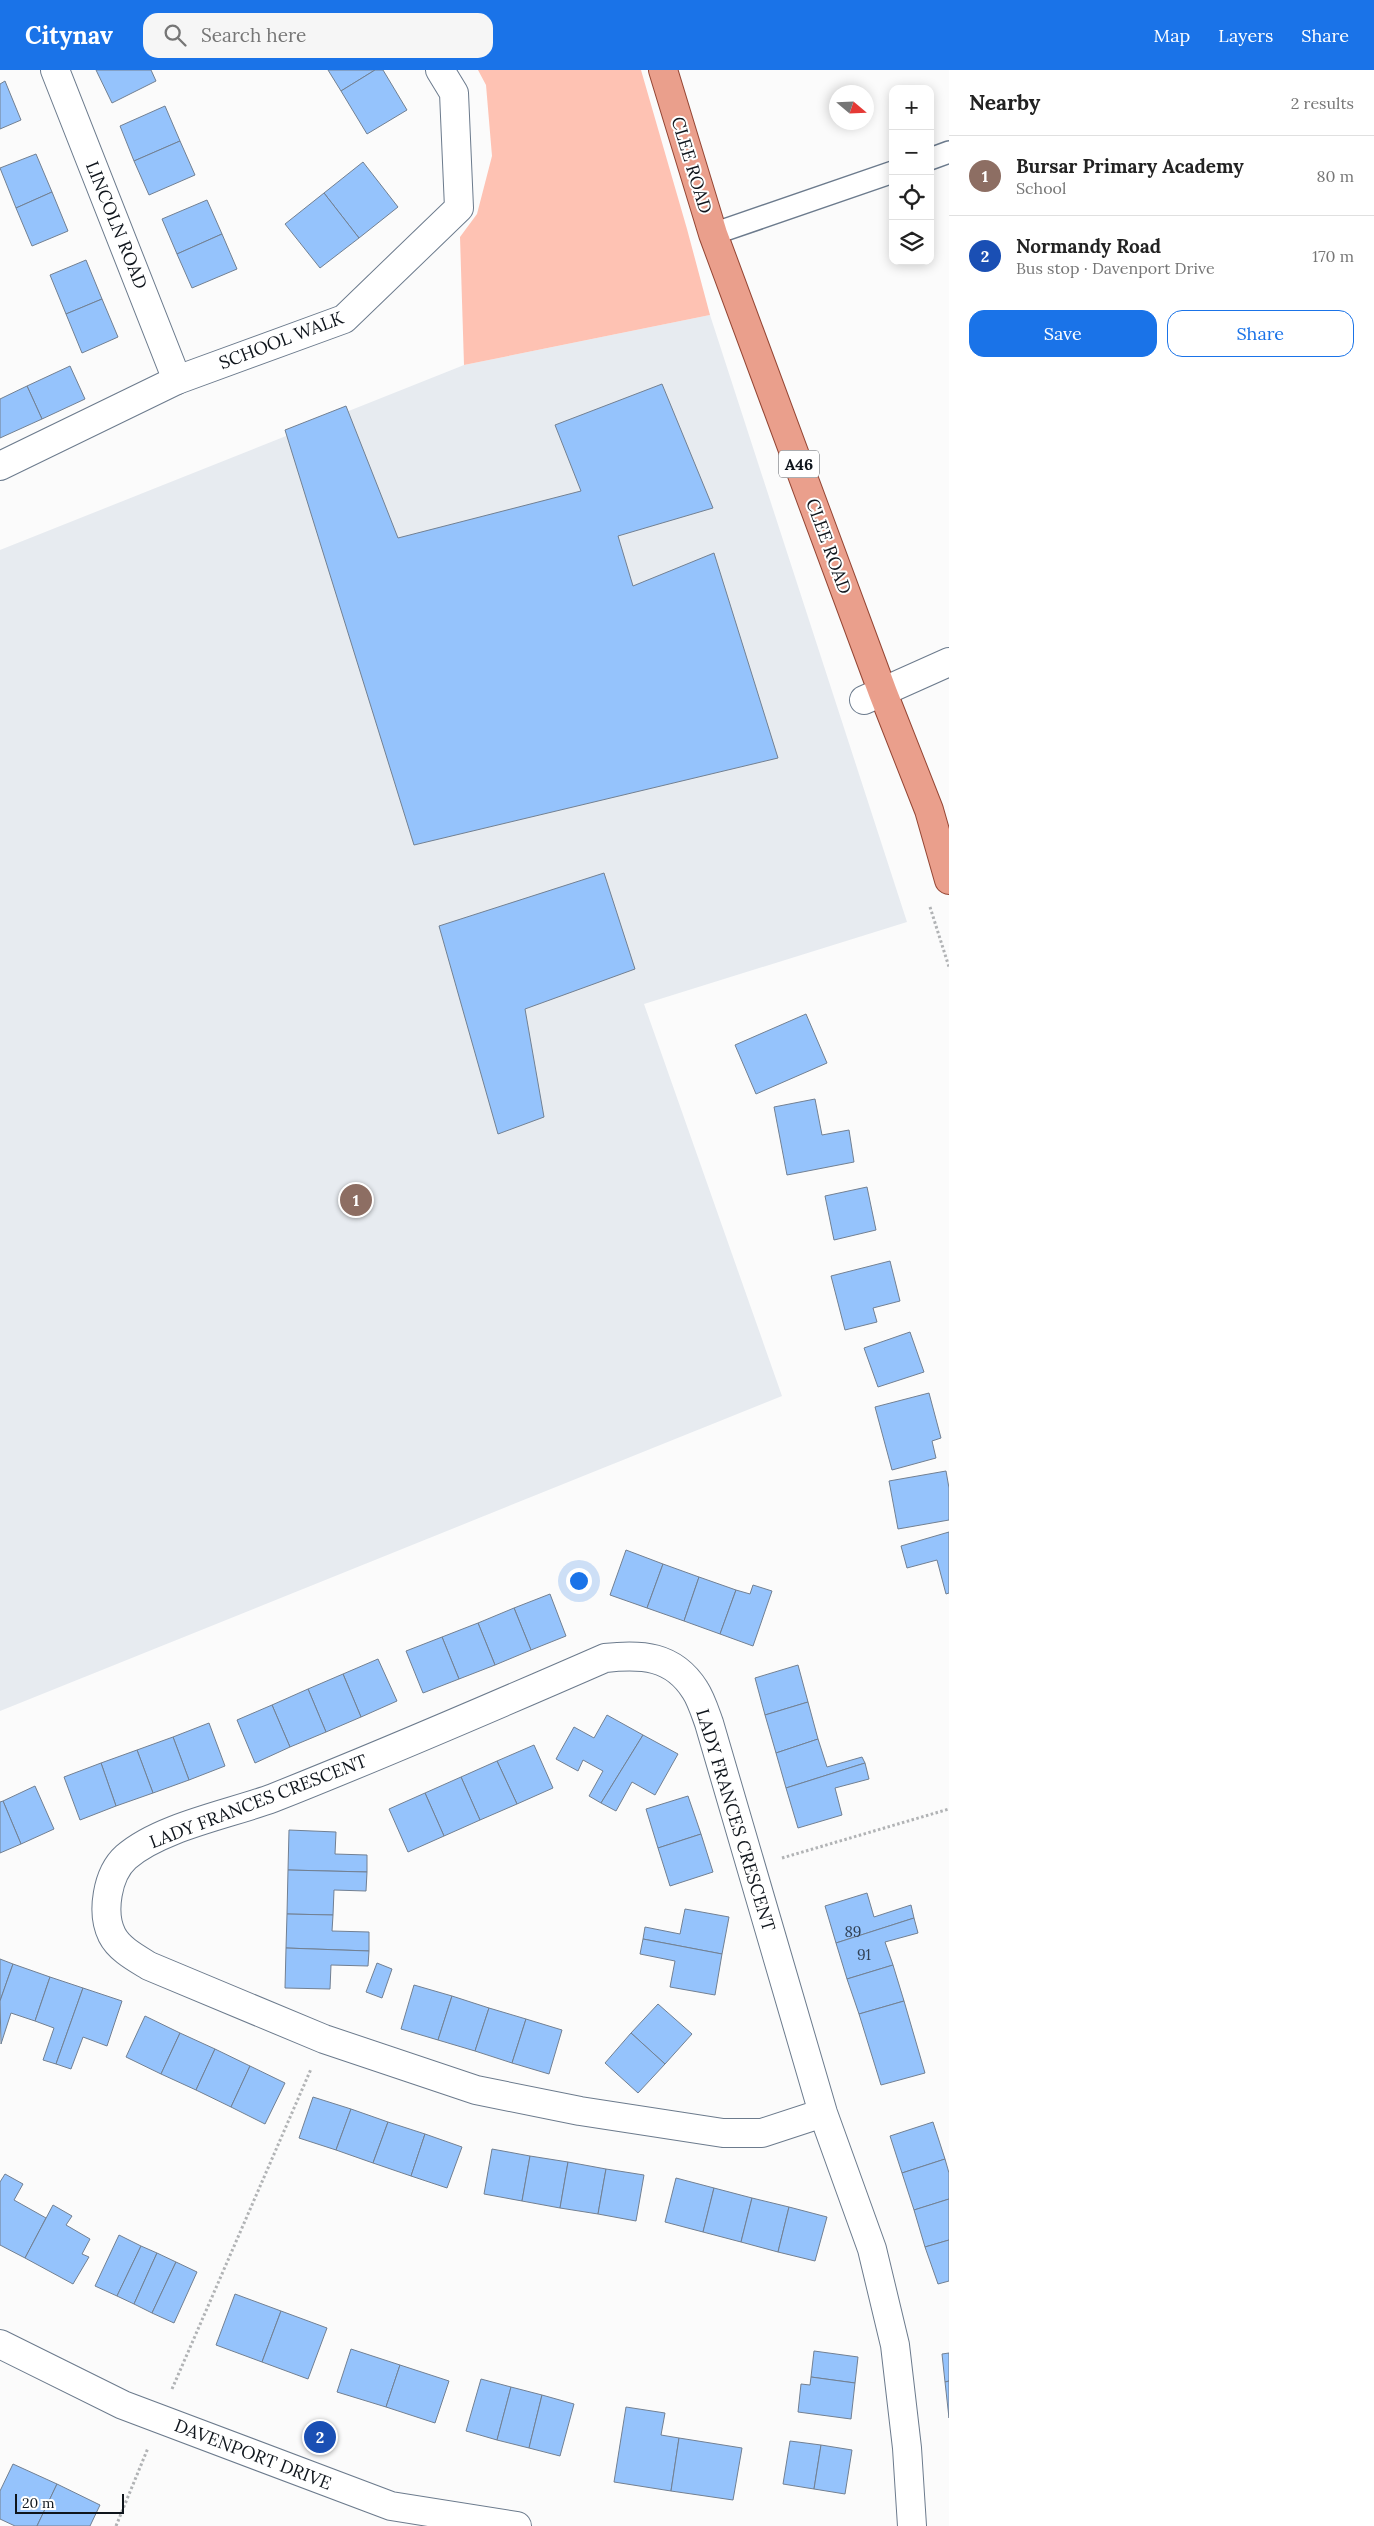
<!DOCTYPE html>
<meta charset="utf-8">
<style>
:root{--surface:#fff;--page:#f6f6f6;--text:#222;--muted:#767676;--line:#e0e0e0;--accent:#1a73e8}
body{margin:0;font-family:Lora,serif;background:var(--page);color:var(--text)}
.controls{position:absolute;right:15px;top:15px;display:grid;overflow:hidden;border-radius:10px;box-shadow:0 2px 12px #0003}
.controls button{width:45px;height:45px;display:grid;place-items:center;padding:0;border:0;border-bottom:1px solid var(--line);background:var(--surface);color:var(--text);font:25px sans-serif}
.compass{position:absolute;left:829px;top:15px;width:45px;height:45px;border-radius:50%;background:var(--surface);box-shadow:0 2px 12px #0003;rotate:109deg}
.scale{position:absolute;left:15px;bottom:12px;width:109px;box-sizing:border-box;padding-left:5px;border:2px solid #0f151c;border-top:0;font-size:14px;line-height:18px;white-space:nowrap;color:#0f151c;-webkit-text-stroke:4px #fff;paint-order:stroke}
.you{position:absolute;left:578px;top:1510px;width:18px;height:18px;margin:-12px;border:4px solid #fff;border-radius:50%;background:#1a73e8;box-shadow:0 0 0 8px #1a73e833}
.badge{display:grid;place-items:center;width:32px;height:32px;border-radius:50%;background:var(--accent);color:#fff;font-size:16px;font-weight:700}
.pin{position:absolute;translate:-50% -50%;border:2px solid #fff;box-shadow:0 1px 5px #0006}
.list{margin:0;padding:0;list-style:none}
h2{display:flex;justify-content:space-between;align-items:center;height:65px;margin:0;padding:0 20px;font-size:21px}
h2 small{font-size:16px;font-weight:400;color:var(--muted)}
.list li{display:grid;grid-template-columns:32px 1fr auto;gap:15px;align-items:center;box-sizing:border-box;height:80px;padding:0 20px;border-top:1px solid var(--line)}
.list b{display:block;font-size:19px;white-space:nowrap}
.list p{margin:0;font-size:16px;white-space:nowrap;color:var(--muted)}
.list em{font-size:16px;font-style:normal;color:var(--muted)}
.actions{display:flex;gap:10px;padding:15px 20px}
.actions a{flex:1;padding:11px 0;border:1px solid var(--accent);border-radius:15px;text-align:center;font-size:18px;color:var(--accent)}
.actions .main{background:var(--accent);color:#fff}
.icon{flex:none;width:28px;height:28px;fill:none;stroke:currentColor;stroke-width:2;stroke-linecap:round;stroke-linejoin:round}
.map{position:relative;flex:none;width:949px;height:2456px;overflow:hidden}
header{display:flex;align-items:center;gap:30px;box-sizing:border-box;height:70px;padding:0 25px;background:var(--accent);color:#fff}
header strong{font-size:24px}
nav{display:flex;gap:28px;margin-inline-start:auto;font-size:18px}
.search{width:350px;height:45px;background:var(--page);display:flex;align-items:center;gap:12px;box-sizing:border-box;padding:0 18px;border-radius:15px;color:var(--muted);font-size:19px}
main{display:flex}
aside{flex:1;background:var(--surface)}
.map>svg:first-child{display:block}
</style>
<header>
<strong>Citynav</strong>
<div class="search"><svg class="icon" aria-label="search" viewBox="0 0 24 24"><circle cx="10" cy="10" r="6"/><path d="M15 15l6 6"/></svg>Search here</div>
<nav><a>Map</a><a>Layers</a><a>Share</a></nav>
</header>
<main>
<div class="map">
<svg width="949" height="2456" viewBox="0 0 949 2456">
<rect width="100%" height="100%" fill="#fbfbfb"/>
<polygon fill="#e7ebf0" points="710,245 907,852 644,934 782,1326 0,1641 0,480 464,295"/>
<polygon fill="#fec2b3" points="478,0 641,0 687,159 710,245 464,295 460,167 477,144 492,86 486,15"/>
<g fill="#95c3fc" stroke="#728092">
<polygon points="96,0 151,0 156,11 112,33"/>
<polygon points="328,0 375,0 341,21"/>
<polygon points="375,0 383,0 407,40 367,64 341,21"/>
<polygon points="5,11 21,50 0,59 0,14"/>
<polygon points="165,36 180,71 134,91 120,56"/>
<polygon points="180,71 195,105 149,125 134,91"/>
<polygon points="36,84 52,122 16,138 0,98"/>
<polygon points="363,92 398,137 359,168 324,123"/>
<polygon points="52,122 68,161 32,176 16,138"/>
<polygon points="324,123 359,168 320,198 285,154"/>
<polygon points="207,130 222,164 177,184 162,149"/>
<polygon points="222,164 237,199 192,218 177,184"/>
<polygon points="86,190 102,229 66,244 50,205"/>
<polygon points="102,229 118,267 82,283 66,244"/>
<polygon points="70,296 85,329 42,349 27,316"/>
<polygon points="662,314 713,438 618,466 633,516 714,483 778,688 414,775 285,360 346,336 398,468 581,421 555,355"/>
<polygon points="27,316 42,349 0,368 0,329"/>
<polygon points="604,803 635,899 525,939 544,1047 498,1064 439,856"/>
<polygon points="806,944 827,993 756,1024 735,975"/>
<polygon points="815,1029 822,1065 849,1060 854,1092 787,1105 774,1037"/>
<polygon points="867,1117 876,1160 834,1170 825,1126"/>
<polygon points="890,1191 900,1231 873,1238 877,1252 845,1260 831,1206"/>
<polygon points="910,1262 924,1302 878,1317 864,1278"/>
<polygon points="929,1323 941,1368 932,1371 936,1388 892,1400 875,1337"/>
<polygon points="946,1401 949,1418 949,1450 898,1459 889,1411"/>
<polygon points="949,1462 949,1523 946,1524 937,1490 907,1498 901,1476"/>
<polygon points="626,1480 663,1494 647,1538 610,1525"/>
<polygon points="663,1494 699,1507 684,1551 647,1538"/>
<polygon points="699,1507 736,1520 720,1564 684,1551"/>
<polygon points="753,1515 772,1521 753,1576 720,1564 736,1520 750,1524"/>
<polygon points="550,1524 566,1566 531,1580 514,1538"/>
<polygon points="514,1538 531,1580 495,1595 478,1553"/>
<polygon points="478,1553 495,1595 459,1609 442,1567"/>
<polygon points="442,1567 459,1609 423,1623 406,1581"/>
<polygon points="378,1589 397,1631 361,1647 343,1604"/>
<polygon points="798,1595 808,1632 765,1645 755,1608"/>
<polygon points="343,1604 361,1647 326,1662 308,1619"/>
<polygon points="308,1619 326,1662 290,1677 272,1635"/>
<polygon points="808,1632 818,1669 776,1683 765,1645"/>
<polygon points="272,1635 290,1677 255,1693 237,1650"/>
<polygon points="607,1645 643,1665 601,1733 589,1726 603,1701 583,1690 578,1701 556,1689 574,1657 594,1668"/>
<polygon points="209,1653 225,1696 189,1710 173,1667"/>
<polygon points="643,1665 678,1684 655,1725 632,1712 616,1741 601,1733"/>
<polygon points="173,1667 189,1710 153,1723 137,1680"/>
<polygon points="818,1669 827,1697 862,1687 865,1693 786,1718 776,1683"/>
<polygon points="534,1675 553,1718 517,1734 497,1691"/>
<polygon points="137,1680 153,1723 116,1736 101,1693"/>
<polygon points="497,1691 517,1734 480,1750 461,1707"/>
<polygon points="101,1693 116,1736 80,1750 64,1707"/>
<polygon points="865,1693 869,1709 835,1718 842,1745 798,1758 786,1718"/>
<polygon points="461,1707 480,1750 444,1766 425,1723"/>
<polygon points="35,1716 54,1759 21,1774 3,1731"/>
<polygon points="425,1723 444,1766 408,1782 389,1739"/>
<polygon points="688,1726 701,1764 658,1778 646,1739"/>
<polygon points="3,1731 21,1774 0,1783 0,1732"/>
<polygon points="289,1760 336,1762 335,1784 367,1785 367,1802 288,1800"/>
<polygon points="701,1764 713,1802 670,1816 658,1778"/>
<polygon points="288,1800 367,1802 366,1821 334,1820 333,1845 287,1844"/>
<polygon points="867,1823 874,1847 911,1835 914,1848 836,1873 825,1836"/>
<polygon points="685,1839 729,1847 722,1884 643,1869 645,1857 680,1864"/>
<polygon points="287,1844 333,1845 332,1861 369,1862 369,1881 286,1878"/>
<polygon points="914,1848 918,1863 885,1872 893,1895 847,1909 836,1873"/>
<polygon points="643,1869 722,1884 715,1925 670,1917 675,1891 640,1884"/>
<polygon points="286,1878 369,1881 368,1896 331,1895 330,1919 285,1918"/>
<polygon points="0,1889 13,1894 0,1931"/>
<polygon points="377,1893 392,1899 382,1928 366,1922"/>
<polygon points="13,1894 50,1907 35,1951 11,1943 1,1974 0,1931"/>
<polygon points="893,1895 904,1931 859,1944 847,1909"/>
<polygon points="50,1907 83,1918 56,1994 43,1990 54,1958 35,1951"/>
<polygon points="414,1915 452,1926 438,1970 401,1959"/>
<polygon points="83,1918 122,1931 107,1976 83,1967 71,1999 56,1994"/>
<polygon points="452,1926 489,1938 475,1981 438,1970"/>
<polygon points="904,1931 925,2003 881,2015 859,1944"/>
<polygon points="658,1934 692,1964 665,1994 631,1963"/>
<polygon points="489,1938 526,1949 512,1993 475,1981"/>
<polygon points="145,1946 180,1963 161,2004 126,1987"/>
<polygon points="526,1949 562,1960 549,2004 512,1993"/>
<polygon points="180,1963 215,1979 196,2020 161,2004"/>
<polygon points="631,1963 665,1994 638,2023 605,1993"/>
<polygon points="215,1979 250,1996 231,2037 196,2020"/>
<polygon points="250,1996 285,2013 265,2054 231,2037"/>
<polygon points="313,2027 351,2039 336,2080 299,2068"/>
<polygon points="351,2039 388,2052 373,2093 336,2080"/>
<polygon points="388,2052 425,2064 411,2106 373,2093"/>
<polygon points="933,2052 945,2089 902,2103 890,2066"/>
<polygon points="425,2064 462,2077 447,2118 411,2106"/>
<polygon points="492,2079 530,2086 522,2131 484,2124"/>
<polygon points="530,2086 568,2092 560,2138 522,2131"/>
<polygon points="945,2089 949,2103 949,2129 914,2140 902,2103"/>
<polygon points="568,2092 606,2099 598,2144 560,2138"/>
<polygon points="606,2099 644,2105 636,2151 598,2144"/>
<polygon points="5,2104 23,2114 14,2130 46,2148 25,2188 0,2175 0,2112"/>
<polygon points="676,2108 714,2118 703,2162 665,2152"/>
<polygon points="714,2118 752,2128 741,2172 703,2162"/>
<polygon points="752,2128 789,2137 778,2182 741,2172"/>
<polygon points="949,2129 949,2170 925,2177 914,2140"/>
<polygon points="53,2135 72,2146 66,2155 90,2169 82,2184 89,2187 73,2214 25,2188"/>
<polygon points="789,2137 827,2147 815,2191 778,2182"/>
<polygon points="119,2165 141,2176 117,2226 95,2216"/>
<polygon points="949,2170 949,2211 938,2214 925,2177"/>
<polygon points="141,2176 157,2183 134,2234 117,2226"/>
<polygon points="157,2183 176,2192 152,2243 134,2234"/>
<polygon points="176,2192 197,2202 174,2253 152,2243"/>
<polygon points="235,2224 281,2241 262,2292 216,2275"/>
<polygon points="281,2241 327,2258 308,2309 262,2292"/>
<polygon points="351,2279 400,2295 386,2337 337,2322"/>
<polygon points="814,2281 858,2287 855,2313 811,2307"/>
<polygon points="949,2283 949,2311 945,2312 942,2284"/>
<polygon points="400,2295 449,2311 435,2353 386,2337"/>
<polygon points="811,2307 855,2313 851,2349 798,2342 801,2314 810,2315"/>
<polygon points="481,2309 511,2317 497,2370 466,2361"/>
<polygon points="949,2311 949,2348 945,2312"/>
<polygon points="511,2317 542,2325 529,2378 497,2370"/>
<polygon points="542,2325 574,2334 560,2386 529,2378"/>
<polygon points="626,2337 665,2343 661,2365 679,2368 671,2421 614,2412"/>
<polygon points="679,2368 742,2378 733,2430 671,2421"/>
<polygon points="790,2371 821,2375 814,2419 783,2414"/>
<polygon points="821,2375 852,2380 845,2424 814,2419"/>
<polygon points="13,2394 57,2414 37,2456 15,2456 0,2449 0,2421"/>
<polygon points="57,2414 100,2435 90,2456 37,2456"/>
</g>
<g fill="none" stroke-linecap="round" stroke-linejoin="round">
<g stroke="#6c7b8d" stroke-width="24">
<g id="lane">
<polyline points="930,89 949,82"/>
<polyline points="713,164 893,102"/>
</g>
</g>
<g stroke="#6c7b8d" stroke-width="30">
<g id="street">
<polyline points="55,0 177,310"/>
<polyline points="0,396 177,310 344,249 459,138 454,23 440,0"/>
<polyline points="864,630 949,592"/>
<path d="M823,2043L762,2063H723L580,2041L476,2020L324,1969L149,1896C136,1888 119,1879 112,1865C101,1843 107,1804 126,1787C160,1757 230,1744 273,1728C384,1684 495,1636 605,1588C641,1584 673,1585 695,1620C701,1629 705,1642 709,1653L823,2043L872,2179L895,2275L907,2378L912,2456"/>
<polyline points="0,2274 123,2335 391,2436 517,2456"/>
</g>
</g>
<g stroke="#944533" stroke-width="30">
<polyline id="primary" points="663,0 713,164 883,623 929,740 949,810"/>
</g>
<g stroke="#b1b3b5" stroke-width="3" stroke-dasharray="2.5 2.5" stroke-linecap="butt">
<polyline points="930,837 949,897"/>
<polyline points="782,1788 949,1739"/>
<polyline points="172,2319 311,1999"/>
<polyline points="116,2456 148,2378"/>
</g>
<use href="#lane" stroke="#fff" stroke-width="21"/>
<use href="#street" stroke="#fff" stroke-width="28"/>
<use href="#primary" stroke="#ea9f8c" stroke-width="28"/>
</g>
<g text-anchor="middle" dominant-baseline="central" stroke-width="4" stroke-linejoin="round" paint-order="stroke">
<g font-size="15" fill="#304054">
<text x="853" y="1861">89</text>
<text x="864" y="1884">91</text>
</g>
<rect fill="#fff" stroke="#575b60" stroke-width="1" x="779" y="380.5" width="40" height="27" rx="4"/>
<g font-size="16" font-weight="bold" fill="#0f151c">
<text x="799" y="394">A46</text>
</g>
<g font-size="18" fill="#0f151c" stroke="#fff">
<text transform="translate(692 95) rotate(73)">CLEE ROAD</text>
<text transform="translate(117 155) rotate(68)">LINCOLN ROAD</text>
<text transform="translate(281 270) rotate(-21)">SCHOOL WALK</text>
<text transform="translate(829 476) rotate(70)">CLEE ROAD</text>
<text transform="translate(258 1731) rotate(-21)">LADY FRANCES CRESCENT</text>
<text transform="translate(736 1750) rotate(73)">LADY FRANCES CRESCENT</text>
<text transform="translate(253 2384) rotate(21)">DAVENPORT DRIVE</text>
</g>
</g>
</svg>
<div class="controls">
<button>+</button>
<button>−</button>
<button><svg class="icon" aria-label="locate" viewBox="0 0 24 24"><circle cx="12" cy="12" r="6"/><path d="M12 2v4M12 18v4M2 12h4M18 12h4"/></svg></button>
<button><svg class="icon" aria-label="layers" viewBox="0 0 24 24"><path d="M12 4l9 5-9 5-9-5zM3 14l9 5 9-5"/></svg></button>
</div>
<svg class="compass" viewBox="-18 -18 36 36"><path d="M0-13l5 13h-10z" fill="#e53935"/><path d="M0 13l5-13h-10z" fill="#767676"/></svg>
<div class="scale">20 m</div>
<div class="you"></div>
<div class="pin badge" style="left:356px;top:1130px;background:#8d6e63">1</div>
<div class="pin badge" style="left:320px;top:2367px;background:#1a4fb4">2</div>
</div>
<aside>
<h2>Nearby<small>2 results</small></h2>
<ul class="list">
<li><span class="badge" style="background:#8d6e63">1</span><div><b>Bursar Primary Academy</b><p>School</p></div><em>80 m</em></li>
<li><span class="badge" style="background:#1a4fb4">2</span><div><b>Normandy Road</b><p>Bus stop · Davenport Drive</p></div><em>170 m</em></li>
</ul>
<div class="actions"><a class="main">Save</a><a>Share</a></div>
</aside>
</main>
